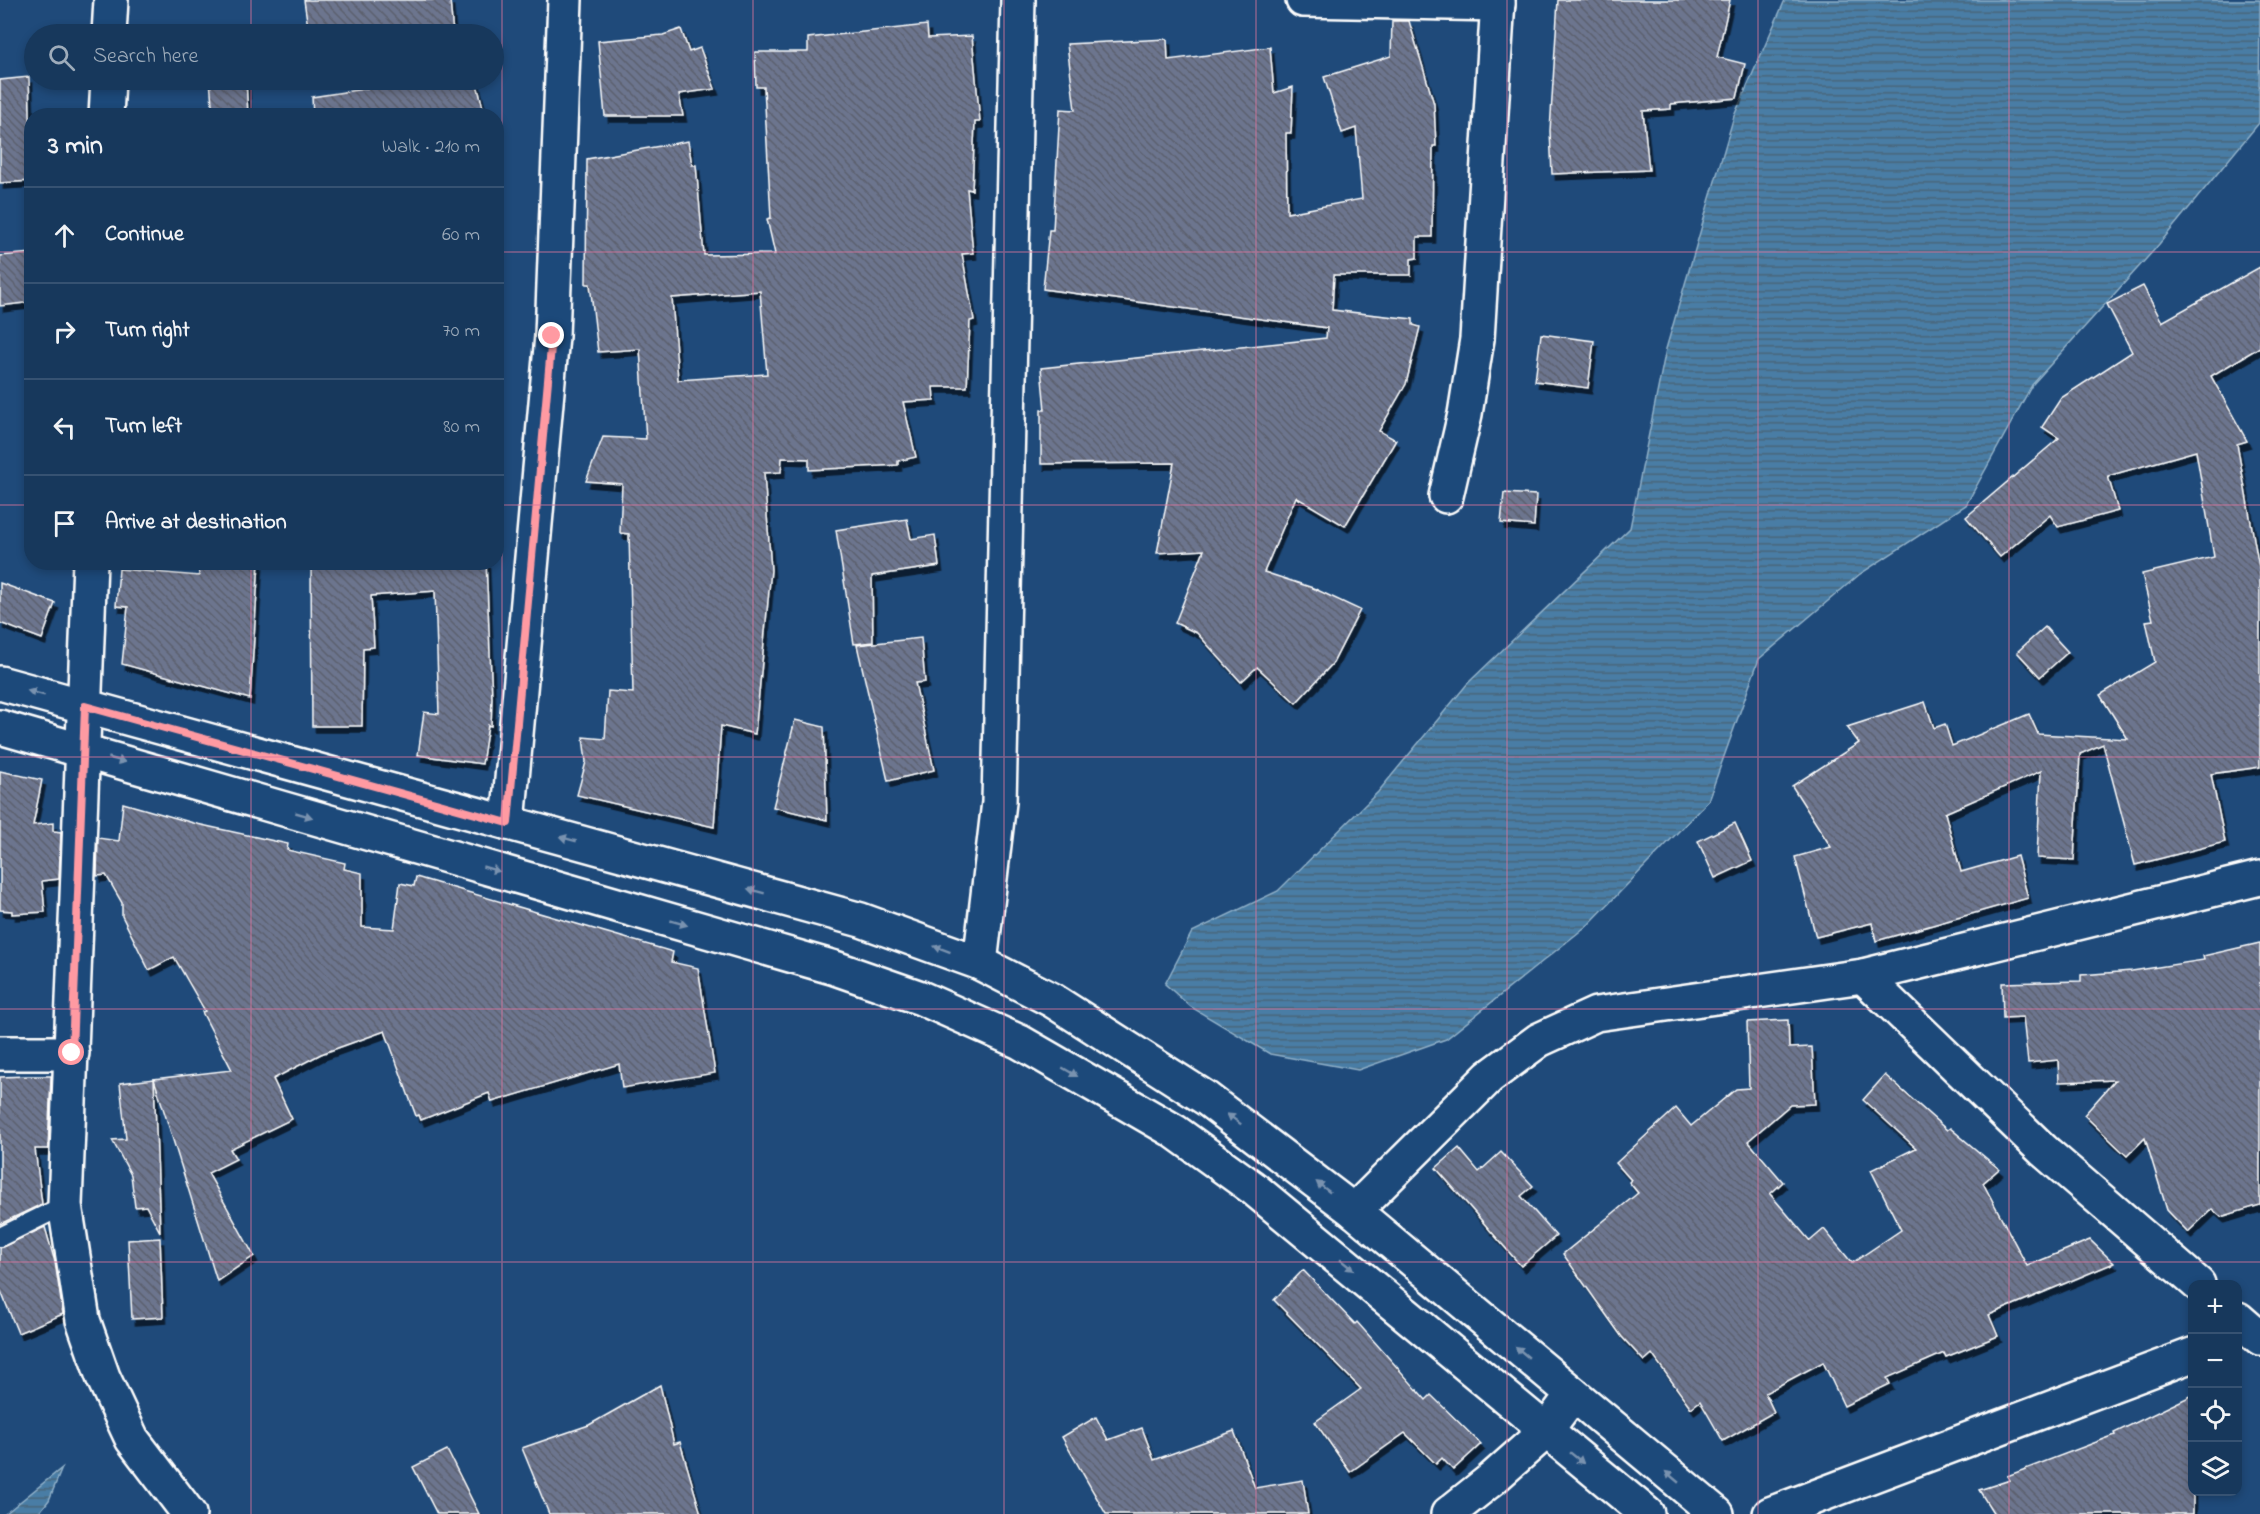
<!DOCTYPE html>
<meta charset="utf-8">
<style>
:root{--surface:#17385c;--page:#244365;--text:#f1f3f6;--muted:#9eacbb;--line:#365272}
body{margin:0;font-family:"Indie Flower",sans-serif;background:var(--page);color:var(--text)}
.controls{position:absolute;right:18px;bottom:18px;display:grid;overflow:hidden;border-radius:12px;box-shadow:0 3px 9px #0003}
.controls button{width:54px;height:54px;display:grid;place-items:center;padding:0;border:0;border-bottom:2px solid var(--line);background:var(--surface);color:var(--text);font:30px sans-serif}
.stop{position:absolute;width:18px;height:18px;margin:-14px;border:4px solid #ff9aa2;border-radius:50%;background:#fff}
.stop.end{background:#ff9aa2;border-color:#fff;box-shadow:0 2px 6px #0008}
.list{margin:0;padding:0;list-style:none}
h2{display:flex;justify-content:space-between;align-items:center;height:78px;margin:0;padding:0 24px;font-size:26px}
h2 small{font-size:20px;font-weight:400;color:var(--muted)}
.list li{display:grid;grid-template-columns:39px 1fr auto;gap:18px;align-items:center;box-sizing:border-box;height:96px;padding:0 24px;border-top:2px solid var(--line)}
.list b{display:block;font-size:22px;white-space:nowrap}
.list em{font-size:20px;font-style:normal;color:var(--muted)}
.icon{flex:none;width:33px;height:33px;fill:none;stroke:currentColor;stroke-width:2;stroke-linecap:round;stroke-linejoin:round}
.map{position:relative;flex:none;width:2260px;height:1514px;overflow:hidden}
.search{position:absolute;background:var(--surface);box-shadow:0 3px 9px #0003;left:24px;top:24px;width:480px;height:66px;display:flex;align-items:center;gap:15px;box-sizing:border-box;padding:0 21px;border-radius:33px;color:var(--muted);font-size:22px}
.panel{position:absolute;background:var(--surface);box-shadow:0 3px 9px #0003;left:24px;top:108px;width:480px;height:462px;border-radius:24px}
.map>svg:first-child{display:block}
</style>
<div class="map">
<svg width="2260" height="1514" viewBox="0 0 2260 1514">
<defs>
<pattern id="water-rules" width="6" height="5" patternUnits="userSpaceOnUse" patternTransform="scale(1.5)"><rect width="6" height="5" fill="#487da5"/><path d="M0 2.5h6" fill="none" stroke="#4a6478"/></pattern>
<pattern id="building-back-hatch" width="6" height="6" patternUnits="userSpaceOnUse" patternTransform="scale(1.5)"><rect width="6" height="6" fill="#6c748e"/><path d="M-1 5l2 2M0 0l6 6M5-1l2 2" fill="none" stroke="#5c606d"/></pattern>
<filter id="shadow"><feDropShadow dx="3.5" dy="6" stdDeviation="0" flood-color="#0009"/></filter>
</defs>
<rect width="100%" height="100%" fill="#1f4a7a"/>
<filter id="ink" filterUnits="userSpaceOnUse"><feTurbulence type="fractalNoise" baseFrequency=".0167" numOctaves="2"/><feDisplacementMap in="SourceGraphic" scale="12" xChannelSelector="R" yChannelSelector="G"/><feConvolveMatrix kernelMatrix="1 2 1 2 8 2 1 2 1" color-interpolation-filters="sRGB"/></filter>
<g filter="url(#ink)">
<g fill="url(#water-rules)" stroke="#91b1c9" stroke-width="1.5">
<polygon points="1785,0 2260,0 2259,123 2155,249 2032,385 1966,505 1860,574 1759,659 1708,801 1589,924 1446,1039 1358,1070 1270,1054 1191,1007 1165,984 1192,932 1278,891 1378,792 1468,683 1630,528 1666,349 1734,116"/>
<polygon points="62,1468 49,1500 38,1514 5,1514"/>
</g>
<g fill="url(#building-back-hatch)" stroke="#fff" stroke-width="1.5" fill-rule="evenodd" filter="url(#shadow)">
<polygon points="304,0 450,0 453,34 309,34"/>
<polygon points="1558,0 1730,0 1717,57 1745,64 1737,98 1671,104 1671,109 1643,111 1649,170 1552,174 1550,131"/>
<polygon points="1392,21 1409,21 1434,104 1436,146 1433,146 1432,237 1417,237 1417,258 1411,259 1411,275 1334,275 1332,310 1413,319 1413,325 1420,327 1406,384 1379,431 1396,440 1345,526 1296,497 1264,572 1313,588 1360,610 1333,663 1296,703 1257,667 1241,682 1197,633 1175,623 1204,550 1157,553 1174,463 1041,464 1041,410 1045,410 1041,368 1326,338 1327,328 1043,289 1049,230 1053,230 1060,109 1075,110 1067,44 1167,39 1168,60 1270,47 1274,93 1293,87 1291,133 1286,133 1287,213 1362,199 1356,128 1342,133 1324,77 1391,56"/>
<path d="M927,25L928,38L972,36L980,122H975L972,190L967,189L973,253L962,254L974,320L970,321L967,387H933L934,400L903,402L916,457L898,461V465L809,470V459L782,458L781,472L764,473L771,570L755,734L721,726L714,827L577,795L586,762L583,737L605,739L608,691L633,693L629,534L620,533L622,484L586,481L603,437L646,439L640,349L598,352L590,284H586L587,159L688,141L692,165H696L704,255L775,254L767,219L771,218L764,87H756L755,52H808V38ZM760,291L767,374L678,380L672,298Z"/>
<polygon points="681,29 689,52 700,48 715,89 679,94 683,116 605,116 598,41 663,35"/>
<polygon points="29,77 32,181 0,183 0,80"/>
<polygon points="210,80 246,80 248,116 213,116"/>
<polygon points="422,80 476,80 485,116 313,116 312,97"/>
<polygon points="32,253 32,302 0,306 0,256"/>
<polygon points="2260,267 2260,347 2211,376 2247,441 2237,444 2260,573 2260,767 2211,774 2225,842 2135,865 2103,744 2080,754 2074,860 2037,858 2041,771 1945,813 1961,872 2017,856 2028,898 1876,941 1872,923 1816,937 1795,857 1831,847 1792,786 1859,743 1847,727 1925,702 1934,728 1945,724 1952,746 2029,714 2038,734 2128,739 2100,695 2155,662 2146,621 2153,620 2142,574 2214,557 2196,451 2108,476 2118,511 2058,527 2050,515 2000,557 1966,517 2059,438 2042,427 2061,398 2132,352 2107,304 2143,286 2162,322"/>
<polygon points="1541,334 1594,341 1588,388 1535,381"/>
<polygon points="1504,493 1536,495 1534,526 1501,523"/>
<polygon points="907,519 911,539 935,535 939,566 872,576 873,642 854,644 836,530"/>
<polygon points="198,562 259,562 250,699 122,664 128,607 116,606 119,569 199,576"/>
<polygon points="311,562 486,562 492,698 491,726 488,725 482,764 418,755 424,712 439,714 435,591 371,596 374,647 363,648 362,726 312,726"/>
<polygon points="0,583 55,603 42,639 0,623"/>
<polygon points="2045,627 2068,652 2040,677 2017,652"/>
<polygon points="921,638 925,682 915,683 934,770 888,781 857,645"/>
<polygon points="795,720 824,727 827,820 773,807"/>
<polygon points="0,771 42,780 33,825 53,823 53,831 61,832 59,879 42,881 45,912 12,914 12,911 0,910"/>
<polygon points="123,803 197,824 288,844 287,850 345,863 344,869 362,873 362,927 394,929 400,883 414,886 416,877 673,952 671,962 698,968 715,1073 622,1088 619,1064 492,1102 489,1093 421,1120 419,1115 416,1116 385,1031 321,1054 273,1079 292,1119 230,1149 236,1159 208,1173 254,1256 217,1281 154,1079 232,1070 202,1012 205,1011 174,957 149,970 122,916 122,903 106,875 97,876 98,838 119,841"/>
<polygon points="1735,823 1752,861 1715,878 1698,841"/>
<polygon points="2260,943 2260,1205 2221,1217 2212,1209 2188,1232 2167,1210 2145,1138 2127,1156 2084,1115 2115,1080 2059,1082 2058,1060 2028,1063 2023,1017 2003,1018 2002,983 2081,981 2081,975 2132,971 2204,960 2203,956"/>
<polygon points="1788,1020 1789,1048 1812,1047 1815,1104 1790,1105 1748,1141 1783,1182 1770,1194 1810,1241 1824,1229 1852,1263 1901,1230 1871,1170 1916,1148 1863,1100 1885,1075 1947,1130 1950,1128 1999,1169 1983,1183 2027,1266 2090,1240 2114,1263 1989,1315 1998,1336 1946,1357 1944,1353 1887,1378 1890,1384 1844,1406 1823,1362 1765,1393 1774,1412 1723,1441 1700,1401 1691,1408 1652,1354 1644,1361 1622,1337 1563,1254 1638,1193 1629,1182 1631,1180 1616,1163 1676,1108 1691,1126 1736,1089 1749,1088 1747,1022"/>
<polygon points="28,1076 51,1076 48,1149 35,1149 42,1204 0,1224 0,1077"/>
<polygon points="154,1079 159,1205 160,1232 146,1206 135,1207 131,1175 112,1140 126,1139 120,1083"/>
<polygon points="1459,1148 1479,1172 1501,1152 1533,1186 1521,1196 1556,1236 1521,1266 1436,1168"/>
<polygon points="45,1227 55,1262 63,1314 18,1333 0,1289 0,1248"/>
<polygon points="160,1238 163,1317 132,1319 128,1240"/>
<polygon points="1303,1270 1355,1324 1357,1322 1426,1400 1431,1395 1481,1444 1453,1470 1442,1458 1436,1464 1405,1433 1350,1472 1315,1422 1361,1389 1274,1300"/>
<polygon points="660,1385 674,1444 680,1442 701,1514 549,1514 522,1448 589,1425"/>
<polygon points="2193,1395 2193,1514 1994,1514 1979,1490 2010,1480 2007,1476 2115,1435 2114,1433"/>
<polygon points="1096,1417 1108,1440 1142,1428 1154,1460 1234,1431 1255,1488 1303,1480 1308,1514 1106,1514 1062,1437"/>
<polygon points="447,1450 479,1514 437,1514 413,1467"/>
</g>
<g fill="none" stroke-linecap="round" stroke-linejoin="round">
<g stroke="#fff" stroke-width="22">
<polyline id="lane" points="0,1237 65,1205"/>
</g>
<g stroke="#fff" stroke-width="38">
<g id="street">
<polyline points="1303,0 1498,4"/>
<polyline points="109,34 111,0"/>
<polyline points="106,116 108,80"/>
<polyline points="1446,496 1465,414 1477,339 1498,0"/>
<polyline points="90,562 65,1205 83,1320 103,1377 132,1439 189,1514"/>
<polyline points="508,823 552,336 565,0"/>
<polyline points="980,963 999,802 1018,0"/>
<polyline points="1863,976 2043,1150 2198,1284"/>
<polyline points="0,1053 72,1053"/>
<polyline points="1354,1211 1489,1077 1539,1040 1596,1014 1863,976 2260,878"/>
<polyline points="2238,1319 2260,1338"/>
<polyline points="1448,1514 1492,1479 1545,1432 1573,1394"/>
<polyline points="1770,1514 2192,1355"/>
</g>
</g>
<g stroke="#fff" stroke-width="38">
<g id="secondary">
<polyline points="0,683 861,920 980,963 1052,1000 1207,1099 1354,1211 1717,1514"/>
<polyline points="0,727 835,968 921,998 1020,1042 1174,1131 1253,1188 1647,1514"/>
</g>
</g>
<use href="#lane" stroke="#1f4a7a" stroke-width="18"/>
<use href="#street" stroke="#1f4a7a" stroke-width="33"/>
<use href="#secondary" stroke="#1f4a7a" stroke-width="33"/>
</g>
<defs><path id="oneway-solid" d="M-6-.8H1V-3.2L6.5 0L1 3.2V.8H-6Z" transform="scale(1.5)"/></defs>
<g fill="#7992af">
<use href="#oneway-solid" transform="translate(36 693) rotate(-165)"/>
<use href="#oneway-solid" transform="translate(117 760) rotate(16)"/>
<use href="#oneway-solid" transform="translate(304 815) rotate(16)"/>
<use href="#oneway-solid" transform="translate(568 839) rotate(-165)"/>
<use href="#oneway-solid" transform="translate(491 869) rotate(16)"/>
<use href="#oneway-solid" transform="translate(756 891) rotate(-165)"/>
<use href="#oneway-solid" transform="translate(679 923) rotate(16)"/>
<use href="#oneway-solid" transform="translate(942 949) rotate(-160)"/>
<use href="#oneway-solid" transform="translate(1070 1072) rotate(30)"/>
<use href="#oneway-solid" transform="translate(1234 1119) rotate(-143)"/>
<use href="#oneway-solid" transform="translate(1323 1187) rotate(-142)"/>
<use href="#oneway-solid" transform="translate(1347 1265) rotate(39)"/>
<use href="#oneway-solid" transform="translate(1522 1352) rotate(-140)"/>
<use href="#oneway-solid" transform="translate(1577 1458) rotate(39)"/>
<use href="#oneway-solid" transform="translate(1672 1477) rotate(-140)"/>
</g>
</g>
<g fill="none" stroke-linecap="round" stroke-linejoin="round" filter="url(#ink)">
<polyline stroke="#ff9aa2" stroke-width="8" points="72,1053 85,706 508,823 552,336"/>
</g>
<path fill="none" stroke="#da749d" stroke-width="1.5" stroke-opacity="0.55" d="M251,0V34M502,0V1514M753,0V1514M1004,0V1514M1256,0V1514M1507,0V1514M1758,0V1514M2009,0V1514M251,80V116M0,252H32M496,252H2260M0,505H32M496,505H2260M251,562V1514M0,757H2260M0,1009H2260M0,1262H2260"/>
</svg>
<div class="controls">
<button>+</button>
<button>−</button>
<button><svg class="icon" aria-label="locate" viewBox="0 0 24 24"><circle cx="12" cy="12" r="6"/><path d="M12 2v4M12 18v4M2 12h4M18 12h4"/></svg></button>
<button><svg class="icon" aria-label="layers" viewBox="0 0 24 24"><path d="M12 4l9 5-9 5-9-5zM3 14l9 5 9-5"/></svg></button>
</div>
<div class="stop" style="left:72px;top:1053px"></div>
<div class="stop end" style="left:552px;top:336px"></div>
<div class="search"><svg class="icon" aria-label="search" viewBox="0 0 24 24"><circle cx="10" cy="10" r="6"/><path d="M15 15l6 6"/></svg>Search here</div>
<section class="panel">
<h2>3 min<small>Walk · 210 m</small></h2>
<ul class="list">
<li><svg class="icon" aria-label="ahead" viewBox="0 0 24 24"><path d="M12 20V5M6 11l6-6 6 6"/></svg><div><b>Continue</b></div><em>60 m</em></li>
<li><svg class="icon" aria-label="right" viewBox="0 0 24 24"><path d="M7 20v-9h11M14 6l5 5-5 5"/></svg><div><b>Turn right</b></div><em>70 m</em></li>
<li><svg class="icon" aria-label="left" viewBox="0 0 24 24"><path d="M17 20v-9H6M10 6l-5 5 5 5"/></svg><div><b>Turn left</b></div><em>80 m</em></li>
<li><svg class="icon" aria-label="arrive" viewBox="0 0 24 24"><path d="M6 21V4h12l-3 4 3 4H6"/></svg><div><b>Arrive at destination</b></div></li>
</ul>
</section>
</div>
